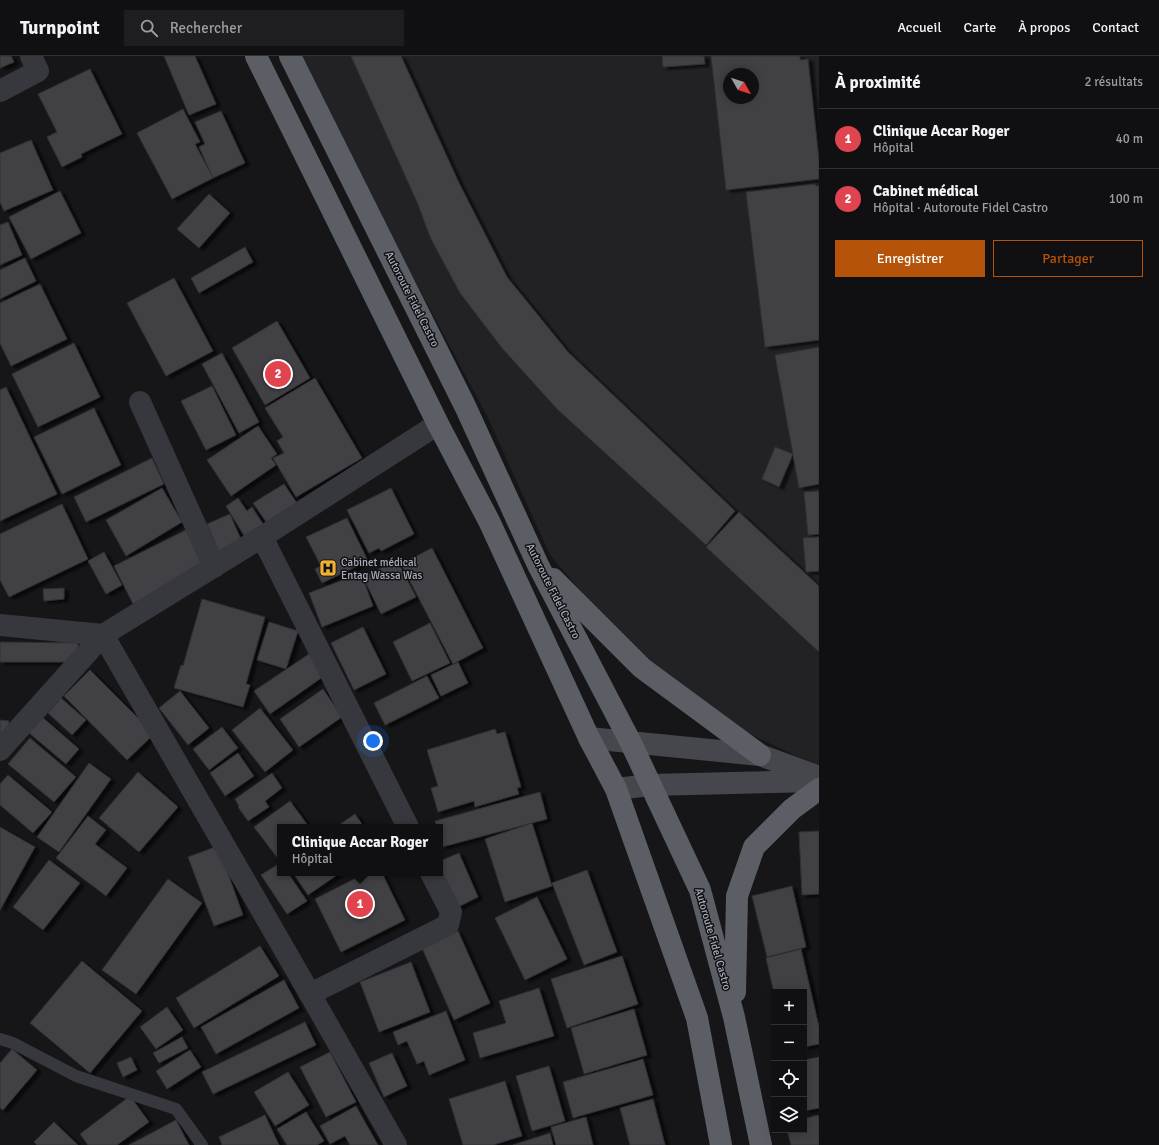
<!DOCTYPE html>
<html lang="fr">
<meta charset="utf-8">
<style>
:root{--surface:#101012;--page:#1e1e20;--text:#f1f3f6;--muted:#9c9d9f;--line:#303032;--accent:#b45309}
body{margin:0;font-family:Signika,sans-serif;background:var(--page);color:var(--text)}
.controls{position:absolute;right:12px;bottom:12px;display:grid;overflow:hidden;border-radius:0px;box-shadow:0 2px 10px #0003}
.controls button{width:36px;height:36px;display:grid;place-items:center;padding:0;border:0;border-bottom:1px solid var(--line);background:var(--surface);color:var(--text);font:20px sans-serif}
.compass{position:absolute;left:723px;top:12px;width:36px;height:36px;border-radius:50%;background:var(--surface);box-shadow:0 2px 10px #0003;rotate:129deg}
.you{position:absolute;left:373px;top:685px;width:14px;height:14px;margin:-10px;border:3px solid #fff;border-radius:50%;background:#1a73e8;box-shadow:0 0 0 6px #1a73e833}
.badge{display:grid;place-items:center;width:26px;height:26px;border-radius:50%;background:var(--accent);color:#fff;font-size:13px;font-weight:700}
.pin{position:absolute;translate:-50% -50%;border:2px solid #fff;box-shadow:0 1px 4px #0006}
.popup{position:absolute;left:277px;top:768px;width:166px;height:52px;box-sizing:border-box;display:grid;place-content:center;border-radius:0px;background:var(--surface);filter:drop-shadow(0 1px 3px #0005);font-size:13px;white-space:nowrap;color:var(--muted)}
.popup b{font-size:15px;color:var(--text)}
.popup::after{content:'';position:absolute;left:50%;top:100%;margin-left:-8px;border:8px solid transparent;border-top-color:var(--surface)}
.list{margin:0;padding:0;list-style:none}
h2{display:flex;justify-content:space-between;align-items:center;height:52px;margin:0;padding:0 16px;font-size:17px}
h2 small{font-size:13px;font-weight:400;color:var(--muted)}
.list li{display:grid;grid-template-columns:26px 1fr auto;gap:12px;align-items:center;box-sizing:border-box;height:60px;padding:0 16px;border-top:1px solid var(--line)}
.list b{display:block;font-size:15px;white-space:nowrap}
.list p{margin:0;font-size:13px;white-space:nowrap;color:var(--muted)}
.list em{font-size:13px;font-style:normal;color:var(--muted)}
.actions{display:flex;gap:8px;padding:12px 16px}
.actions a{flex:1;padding:9px 0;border:1px solid var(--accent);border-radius:0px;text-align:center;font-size:14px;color:var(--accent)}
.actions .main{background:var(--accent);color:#fff}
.icon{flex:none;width:22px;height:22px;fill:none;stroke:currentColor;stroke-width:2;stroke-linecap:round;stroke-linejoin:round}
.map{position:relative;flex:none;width:819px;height:1089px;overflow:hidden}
header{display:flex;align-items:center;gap:24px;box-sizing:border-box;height:56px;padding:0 20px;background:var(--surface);border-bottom:1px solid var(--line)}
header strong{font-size:19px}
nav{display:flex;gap:22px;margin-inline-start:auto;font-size:14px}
.search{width:280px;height:36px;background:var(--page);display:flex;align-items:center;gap:10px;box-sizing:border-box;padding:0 14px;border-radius:0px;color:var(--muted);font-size:15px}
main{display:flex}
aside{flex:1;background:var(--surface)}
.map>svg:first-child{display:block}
</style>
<header>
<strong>Turnpoint</strong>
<div class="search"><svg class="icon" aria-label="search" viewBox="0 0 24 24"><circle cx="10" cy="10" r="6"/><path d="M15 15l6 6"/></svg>Rechercher</div>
<nav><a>Accueil</a><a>Carte</a><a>À propos</a><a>Contact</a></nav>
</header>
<main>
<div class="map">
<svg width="819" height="1089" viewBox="0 0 819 1089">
<defs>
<filter id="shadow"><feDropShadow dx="4.5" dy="2.5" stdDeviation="1" flood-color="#0009"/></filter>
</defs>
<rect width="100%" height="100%" fill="#161618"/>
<path fill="#222225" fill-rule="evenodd" d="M301,0H819V711L706,657L617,578L550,499L488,362L328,61ZM729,18H753V42H729Z"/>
<g fill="#404145" stroke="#303034" fill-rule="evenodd" filter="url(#shadow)">
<polygon points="0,0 11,0 14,6 0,12"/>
<polygon points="164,0 195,0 216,48 189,59"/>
<polygon points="351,0 401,0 459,127 507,221 568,296 735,455 706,489 557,353 502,292 460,237 431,183 417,146"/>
<polygon points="662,0 704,0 705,8 663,11"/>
<path d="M711,0H800V4L808,3L819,104V123L726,134ZM729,18H753V42H729Z"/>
<polygon points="90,13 122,78 81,98 82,101 62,111 47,81 57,76 38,38"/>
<polygon points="183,53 200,86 195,88 213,122 172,143 137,77"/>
<polygon points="221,55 245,107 213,122 199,91 205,88 195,66"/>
<polygon points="31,84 53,134 4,155 0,146 0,97"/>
<polygon points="815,128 816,130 819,130 819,284 765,291 746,136"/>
<polygon points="60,135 81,177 31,203 9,161"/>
<polygon points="209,138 230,157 199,192 177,173"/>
<polygon points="8,166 22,199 0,209 0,169"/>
<polygon points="245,191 253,206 199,237 191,222"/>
<polygon points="25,202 36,225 0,243 0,214"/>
<polygon points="174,222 213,295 166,320 127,247"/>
<polygon points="40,228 67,283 11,310 0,287 0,247"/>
<polygon points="277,265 310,322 265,349 232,292"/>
<polygon points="74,287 100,341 38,371 12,318"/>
<polygon points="819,291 819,428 799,432 775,299"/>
<polygon points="222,297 259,366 239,377 202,308"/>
<polygon points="315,322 362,402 296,441 273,402 284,397 277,385 283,381 265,352"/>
<polygon points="212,330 236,379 206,394 181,345"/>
<polygon points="6,331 57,438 0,465 0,334"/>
<polygon points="94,352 121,409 62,438 34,381"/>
<polygon points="258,370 277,398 271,402 276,409 231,440 207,404"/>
<polygon points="775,391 793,398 779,431 762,423"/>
<polygon points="152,402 164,428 86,466 74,441"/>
<polygon points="284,428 299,450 269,470 253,447"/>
<polygon points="162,432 182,466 126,500 106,464"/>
<polygon points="391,432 414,478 381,495 379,492 369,497 347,454"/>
<polygon points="819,435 819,478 808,479 804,436"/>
<polygon points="238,442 247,455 252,451 267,474 248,486 226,450"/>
<polygon points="62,448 88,503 9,541 0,524 0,478"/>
<polygon points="739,456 819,530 819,596 706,491"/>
<polygon points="230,458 242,486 219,496 207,468"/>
<polygon points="347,462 368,505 322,527 315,513 321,510 306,481"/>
<polygon points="190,472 209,509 133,548 114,510"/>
<polygon points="819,481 819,515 806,516 803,482"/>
<polygon points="432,492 483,592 453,608 401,508"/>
<polygon points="104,496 122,529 106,538 88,505"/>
<polygon points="397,504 416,541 381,558 363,521"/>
<polygon points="361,517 373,550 322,571 309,537"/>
<polygon points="64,532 64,543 44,545 43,533"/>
<polygon points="202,543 265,561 246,628 250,629 243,651 174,632 181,609 183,610"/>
<polygon points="269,566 298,575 286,613 257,604"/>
<polygon points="430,567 450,607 412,625 393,586"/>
<polygon points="363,571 386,618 354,634 331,587"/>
<polygon points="0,586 78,587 78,606 0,606"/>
<polygon points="309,598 324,620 270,658 254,635"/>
<polygon points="458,606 468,627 441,640 431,619"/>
<polygon points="90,614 154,678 127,704 64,640"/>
<polygon points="427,620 439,642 385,669 374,647"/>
<polygon points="323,633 342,661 299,691 280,663"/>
<polygon points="180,635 209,672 188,689 159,652"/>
<polygon points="61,642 86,664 72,679 48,657"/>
<polygon points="260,652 293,694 265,716 232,674"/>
<polygon points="41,660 79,693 66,708 28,676"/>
<polygon points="0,664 9,665 7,684 0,683"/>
<polygon points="222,671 238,692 209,714 193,693"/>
<polygon points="495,673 497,678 505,676 521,731 517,732 519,738 475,751 474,745 438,756 431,732 438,730 427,694"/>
<polygon points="30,682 76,721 54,746 8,708"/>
<polygon points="238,697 254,720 225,740 210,717"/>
<polygon points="89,707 111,723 59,796 37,781"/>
<polygon points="138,716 178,751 139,796 99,762"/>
<polygon points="272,717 282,732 265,745 269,751 248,765 238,751 239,750 235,743"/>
<polygon points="8,719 52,756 33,777 0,749 0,728"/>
<polygon points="540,736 547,763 442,791 440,783 440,771 437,771 435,765"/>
<polygon points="290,745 309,771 280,771 280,803 279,804 254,771"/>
<polygon points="355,758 364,771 336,771"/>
<polygon points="88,760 106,774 95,788 127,812 106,840 56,802"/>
<polygon points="532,767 552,830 505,846 485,783"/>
<polygon points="0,771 35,791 0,854"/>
<polygon points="819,775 819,838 802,839 799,776"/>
<polygon points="218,790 243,859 214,870 188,801"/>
<polygon points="459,797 478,841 458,851 440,811 440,805"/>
<polygon points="49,804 80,827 43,874 13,851"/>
<polygon points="280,807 280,817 288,817 307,845 287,858 261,819"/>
<polygon points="587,814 617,896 584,909 552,827"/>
<polygon points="293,817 340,817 308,839"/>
<polygon points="366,817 382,817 405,864 341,896 315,843"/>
<polygon points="168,823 202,847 136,938 102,914"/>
<polygon points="792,830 806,891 767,901 752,840"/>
<polygon points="537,841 567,903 525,924 495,862"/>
<polygon points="458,875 490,947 454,964 422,892"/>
<polygon points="260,890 279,920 194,972 176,942"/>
<polygon points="801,893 819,971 819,988 804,991 804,936 774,936 774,937 766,902"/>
<polygon points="622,900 638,948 567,972 551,923"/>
<polygon points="82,905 142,955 90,1017 30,967"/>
<polygon points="411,906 430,956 379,976 360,926"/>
<polygon points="284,924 299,952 216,998 201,971"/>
<polygon points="539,932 554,980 480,1002 473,977 506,967 499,945"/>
<polygon points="167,951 183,974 156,993 140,971"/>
<polygon points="634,953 647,999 584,1018 571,972"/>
<polygon points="446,955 465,1004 429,1019 424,1005 417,1008 407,985 398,989 393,976"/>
<polygon points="305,966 316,989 213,1038 202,1016"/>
<polygon points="182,981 188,992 159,1007 153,997"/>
<polygon points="12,993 37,1014 3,1054 0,1052 0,1007"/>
<polygon points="190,994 201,1011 167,1033 156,1015"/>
<polygon points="330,996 356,1046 326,1061 300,1011"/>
<polygon points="392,997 407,1030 384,1041 369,1007"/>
<polygon points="131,1001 137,1014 123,1021 117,1007"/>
<polygon points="819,1001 819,1052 804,1055 804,1004"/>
<polygon points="643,1003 653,1039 573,1062 563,1026"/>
<polygon points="549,1010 565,1065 532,1075 516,1020"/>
<polygon points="288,1016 309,1049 275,1070 254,1036"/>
<polygon points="505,1025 522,1080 493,1089 463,1089 449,1043"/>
<polygon points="130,1040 149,1066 117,1089 88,1089 80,1078"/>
<polygon points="653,1043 665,1089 630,1089 620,1052"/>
<polygon points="356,1050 378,1089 350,1089 345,1080 330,1088 320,1070"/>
<polygon points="306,1056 324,1085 317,1089 287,1089 277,1073"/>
<polygon points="265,1059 279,1089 222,1089 219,1081"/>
<polygon points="818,1059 819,1063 819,1089 791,1089 787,1074 804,1074 804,1063"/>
<polygon points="586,1061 593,1089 556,1089 551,1071"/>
<polygon points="176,1064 189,1089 129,1089"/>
<polygon points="54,1066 78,1089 37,1089 34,1086"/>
<polygon points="550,1077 553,1089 513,1089"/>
</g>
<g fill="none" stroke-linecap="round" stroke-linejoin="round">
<polyline stroke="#37383d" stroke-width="12" points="0,983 13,987 76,1020 176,1053 202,1089"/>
<g stroke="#37383d" stroke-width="22">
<polyline points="0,35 38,15 31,0"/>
<polyline points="140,346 214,511"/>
<polyline points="262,481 408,771"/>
<polyline points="0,569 103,579 310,938 396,1089"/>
<polyline points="0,694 103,579 262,481 438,368"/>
<polyline points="310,938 448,869 451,856 431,817"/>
</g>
<g stroke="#45474d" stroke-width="22">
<polyline points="589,682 760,699 819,721"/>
<polyline points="616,733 650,729 819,725"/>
</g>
<g stroke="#5b5e65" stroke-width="22">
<polyline points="256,0 438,368 489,465 589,682 616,733 697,962 721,1089"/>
<polyline points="290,0 465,350 538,509 630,685 700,834 734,961 761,1089"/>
<polyline points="553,523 642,612 760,699"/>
<polyline points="735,936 737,840 754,791 792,753 819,733"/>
</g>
</g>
<defs>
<g id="hospital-square" transform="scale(0.9)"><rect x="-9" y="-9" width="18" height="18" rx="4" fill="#f2b134" stroke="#111113"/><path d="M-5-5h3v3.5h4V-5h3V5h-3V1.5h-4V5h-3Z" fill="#111"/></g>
</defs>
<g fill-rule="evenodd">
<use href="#hospital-square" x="328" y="512"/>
</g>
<g text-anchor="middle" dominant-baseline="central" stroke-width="3" stroke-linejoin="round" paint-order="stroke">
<g font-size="11" fill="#a8adb8" stroke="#111113">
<text transform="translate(412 243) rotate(63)">Autoroute Fidel Castro</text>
<text transform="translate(553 535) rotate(63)">Autoroute Fidel Castro</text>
<text transform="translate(713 883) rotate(74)">Autoroute Fidel Castro</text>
</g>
<g font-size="11" fill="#a8adb8" stroke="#111113" text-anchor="start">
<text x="341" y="506">Cabinet médical<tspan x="341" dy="13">Entag Wassa Was</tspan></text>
</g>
</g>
</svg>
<div class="controls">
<button>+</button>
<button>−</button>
<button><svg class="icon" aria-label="locate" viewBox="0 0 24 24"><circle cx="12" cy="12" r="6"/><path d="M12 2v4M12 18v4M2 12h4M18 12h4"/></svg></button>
<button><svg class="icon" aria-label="layers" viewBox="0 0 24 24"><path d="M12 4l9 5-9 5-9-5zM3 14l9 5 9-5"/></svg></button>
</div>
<svg class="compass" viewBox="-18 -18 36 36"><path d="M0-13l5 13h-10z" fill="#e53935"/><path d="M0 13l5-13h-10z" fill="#9c9d9f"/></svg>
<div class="you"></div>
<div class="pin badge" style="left:360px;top:848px;background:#e0444e">1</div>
<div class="popup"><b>Clinique Accar Roger</b>Hôpital</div>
<div class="pin badge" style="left:278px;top:318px;background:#e0444e">2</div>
</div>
<aside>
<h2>À proximité<small>2 résultats</small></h2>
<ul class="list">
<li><span class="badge" style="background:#e0444e">1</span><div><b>Clinique Accar Roger</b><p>Hôpital</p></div><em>40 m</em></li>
<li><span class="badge" style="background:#e0444e">2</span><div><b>Cabinet médical</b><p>Hôpital · Autoroute Fidel Castro</p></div><em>100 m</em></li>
</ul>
<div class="actions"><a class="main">Enregistrer</a><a>Partager</a></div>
</aside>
</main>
